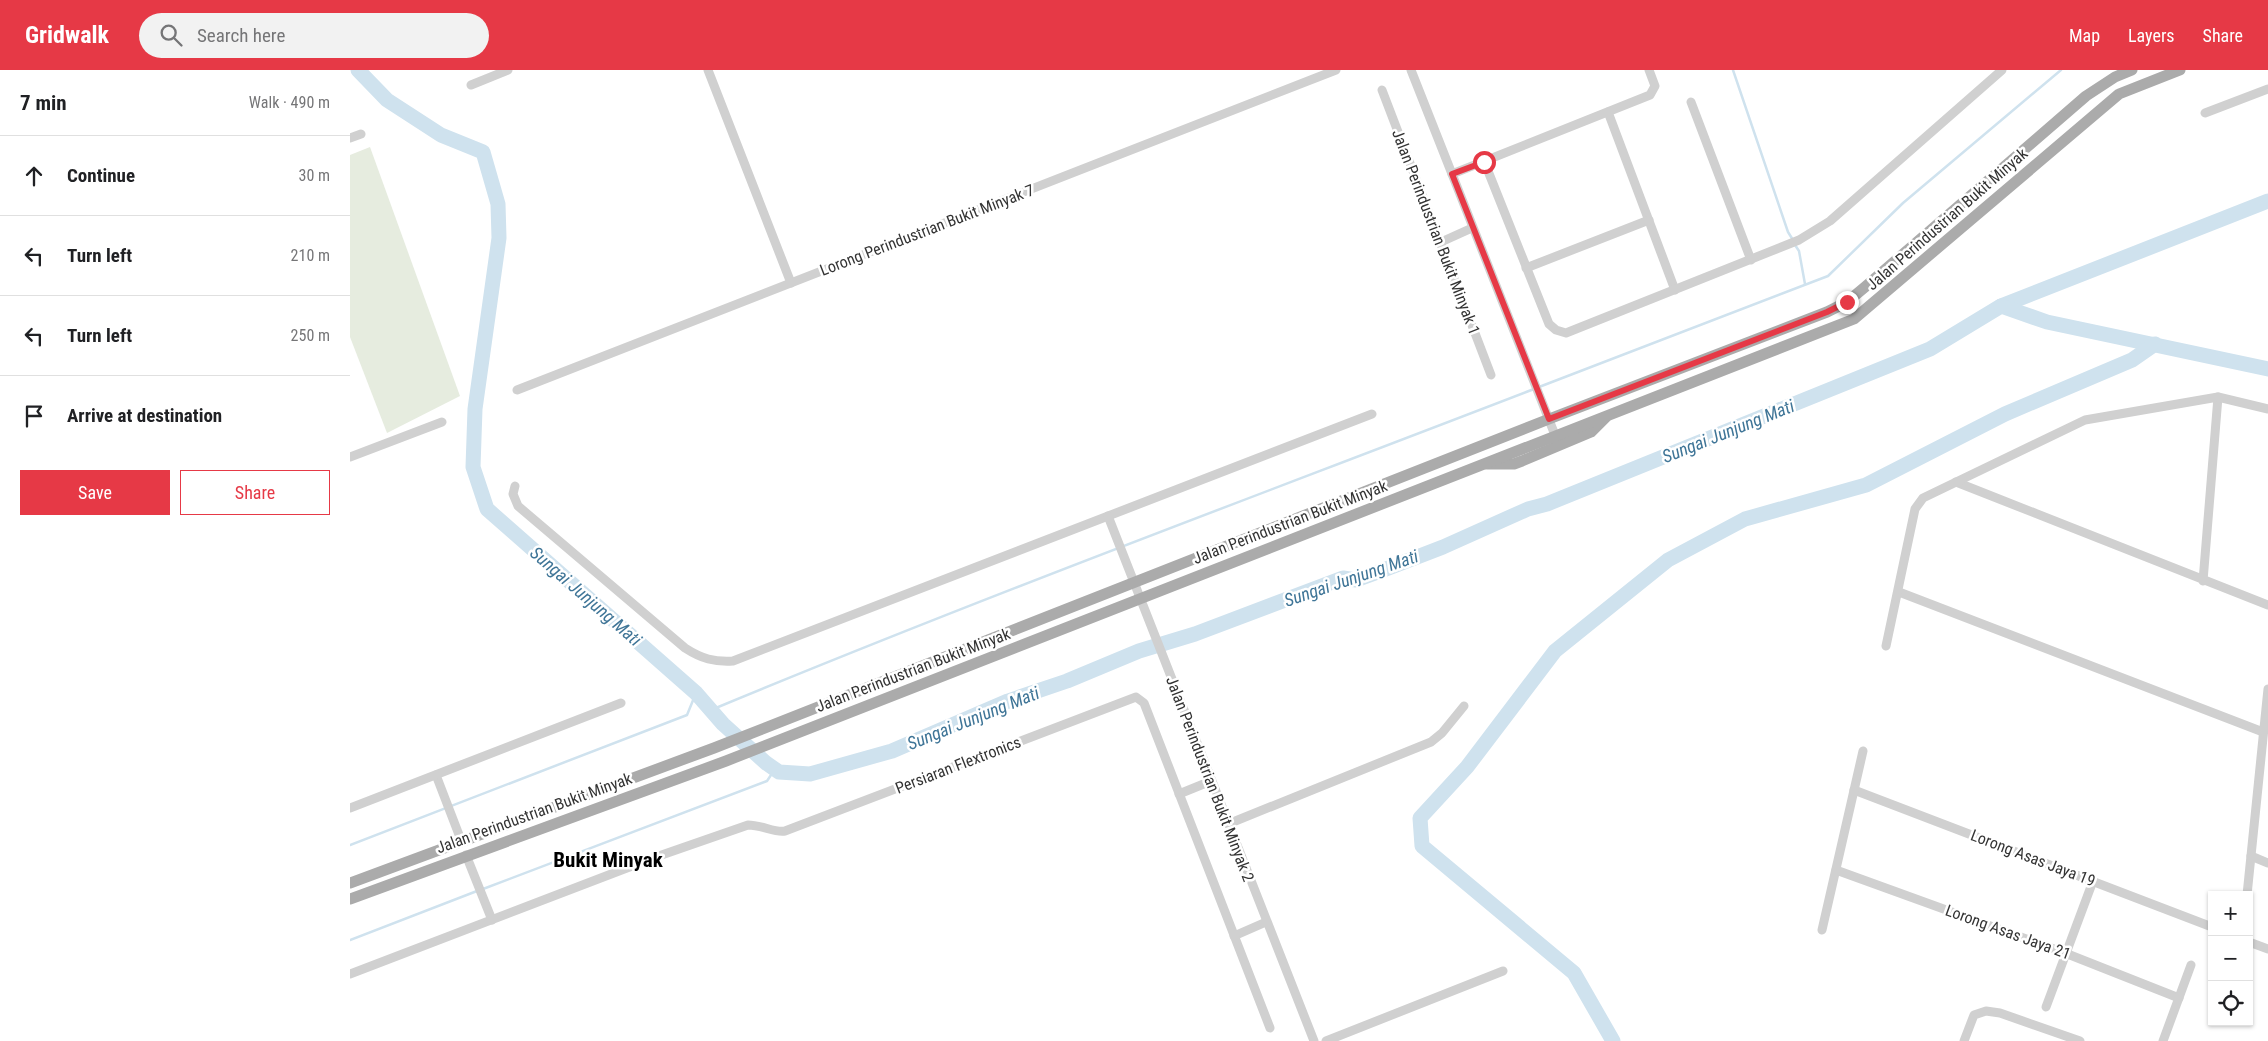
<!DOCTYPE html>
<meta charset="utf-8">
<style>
:root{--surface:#fff;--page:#f2f2f2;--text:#202124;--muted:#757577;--line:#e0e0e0;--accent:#e63946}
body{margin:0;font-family:"Roboto Condensed",sans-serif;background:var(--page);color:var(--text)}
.controls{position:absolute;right:15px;bottom:15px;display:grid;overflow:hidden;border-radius:0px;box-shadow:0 1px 4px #0004}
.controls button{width:45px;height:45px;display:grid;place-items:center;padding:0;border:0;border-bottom:1px solid var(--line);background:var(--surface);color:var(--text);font:25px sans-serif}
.stop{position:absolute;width:15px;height:15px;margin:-11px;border:4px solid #e63946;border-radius:50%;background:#fff}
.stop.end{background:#e63946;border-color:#fff;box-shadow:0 1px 5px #0008}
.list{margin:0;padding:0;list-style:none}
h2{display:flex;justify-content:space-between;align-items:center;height:65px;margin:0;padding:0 20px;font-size:21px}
h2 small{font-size:16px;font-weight:400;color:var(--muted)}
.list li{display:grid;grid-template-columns:32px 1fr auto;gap:15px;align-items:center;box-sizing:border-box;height:80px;padding:0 20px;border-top:1px solid var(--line)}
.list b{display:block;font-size:19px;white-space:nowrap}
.list em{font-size:16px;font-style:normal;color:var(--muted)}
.actions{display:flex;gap:10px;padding:15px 20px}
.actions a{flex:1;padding:11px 0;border:1px solid var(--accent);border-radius:0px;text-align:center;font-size:18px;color:var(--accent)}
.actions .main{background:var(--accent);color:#fff}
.icon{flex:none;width:28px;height:28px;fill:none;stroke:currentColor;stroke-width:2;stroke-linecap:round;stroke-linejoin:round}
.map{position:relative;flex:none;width:1918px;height:971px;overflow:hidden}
header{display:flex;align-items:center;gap:30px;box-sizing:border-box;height:70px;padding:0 25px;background:var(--accent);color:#fff}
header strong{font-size:24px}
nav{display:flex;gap:28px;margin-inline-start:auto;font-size:18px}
.search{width:350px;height:45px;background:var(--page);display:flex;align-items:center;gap:12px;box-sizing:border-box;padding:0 18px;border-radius:28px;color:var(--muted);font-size:19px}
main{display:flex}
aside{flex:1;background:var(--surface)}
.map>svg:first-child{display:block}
</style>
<header>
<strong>Gridwalk</strong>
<div class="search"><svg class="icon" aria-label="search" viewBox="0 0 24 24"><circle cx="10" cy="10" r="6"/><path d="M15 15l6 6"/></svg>Search here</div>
<nav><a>Map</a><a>Layers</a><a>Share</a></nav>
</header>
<main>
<aside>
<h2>7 min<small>Walk · 490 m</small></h2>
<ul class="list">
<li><svg class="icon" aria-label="ahead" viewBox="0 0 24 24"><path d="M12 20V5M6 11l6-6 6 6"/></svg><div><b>Continue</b></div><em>30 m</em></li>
<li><svg class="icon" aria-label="left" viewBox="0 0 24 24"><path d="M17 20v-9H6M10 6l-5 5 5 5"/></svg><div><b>Turn left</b></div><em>210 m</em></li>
<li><svg class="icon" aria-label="left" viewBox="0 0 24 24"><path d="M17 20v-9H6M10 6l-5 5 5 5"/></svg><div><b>Turn left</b></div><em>250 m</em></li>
<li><svg class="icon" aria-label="arrive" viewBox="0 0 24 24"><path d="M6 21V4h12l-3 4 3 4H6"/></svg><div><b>Arrive at destination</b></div></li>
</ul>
<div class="actions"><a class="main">Save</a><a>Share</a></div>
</aside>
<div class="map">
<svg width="1918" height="971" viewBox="0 0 1918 971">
<rect width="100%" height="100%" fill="#fff"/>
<polygon fill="#e6ecdf" points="20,77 110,326 37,363 0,267 0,85"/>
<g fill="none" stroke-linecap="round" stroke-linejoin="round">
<g stroke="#cfe2ee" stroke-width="2.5">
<polyline points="1383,0 1438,162 1443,170"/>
<polyline points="1445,175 1449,181 1455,214"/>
<polyline points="1189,317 1478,206 1553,133 1711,0"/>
<path d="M361,640C633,527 909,425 1184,319"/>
<polyline points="0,775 337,645 346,623"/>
<polyline points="133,819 417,711 425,699"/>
<polyline points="0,870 127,821"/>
</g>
<g stroke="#cfe2ee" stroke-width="15">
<polyline points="8,0 37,30 91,65 133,82 148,134 149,168 125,339 123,397 137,439 346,623 373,654 416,693 429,702 460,704 542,681 658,631 717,611 789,581 845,564 993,508 1006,510 1036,499 1093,477 1178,439 1197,434 1580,279 1651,236 1918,131"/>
<polyline points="1651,236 1697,252 1918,299"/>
<polyline points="1263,971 1224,903 1072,776 1070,748 1117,697 1205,581 1318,490 1395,449 1516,415 1655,344 1782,290 1805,274"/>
</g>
<g stroke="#d0d0d0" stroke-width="9">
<polyline points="358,0 441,213"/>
<polyline points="1061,0 1205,365"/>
<polyline points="121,15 158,0"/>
<polyline points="1032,20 1141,305"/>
<polyline points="1341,32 1401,190"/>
<polyline points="1258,42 1325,220"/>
<polyline points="1855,43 1918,19"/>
<polyline points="0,68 11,64"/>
<polyline points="1134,91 1199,254 1206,260 1216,263 1449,170 1480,151 1652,0"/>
<polyline points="1102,104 1300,25 1305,16 1299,0"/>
<polyline points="1091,172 1122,158"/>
<polyline points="1176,198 1299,150"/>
<polyline points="167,320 986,0"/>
<polyline points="0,387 92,352"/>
<polyline points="1606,412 1918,535"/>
<path d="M165,416L163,424L168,436L335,578C352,589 364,592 383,591L1022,344"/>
<polyline points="758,446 964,971"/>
<polyline points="1853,511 1868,327"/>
<polyline points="1549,522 1913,662"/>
<polyline points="1536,576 1565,439 1573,428 1735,350 1868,327 1918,339"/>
<polyline points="86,705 111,770"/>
<polyline points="1504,720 1862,857"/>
<polyline points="829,724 861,711"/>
<polyline points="0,738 271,633"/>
<polyline points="878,754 1081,672 1092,663 1114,636"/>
<polyline points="116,785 142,850"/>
<polyline points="1901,786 1918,793"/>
<polyline points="1486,800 1715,883 1829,928"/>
<polyline points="1897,825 1918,619"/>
<polyline points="1472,860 1513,681"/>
<polyline points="884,866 916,852"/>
<polyline points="1899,872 1918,879"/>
<path d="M0,904L303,788L398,755C412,755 425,763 435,761L786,627L794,633L920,958"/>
<polyline points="1696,937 1743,811"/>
<polyline points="976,971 1153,901"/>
<polyline points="1614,971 1624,945 1636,941 1650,943 1730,971"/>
<polyline points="1813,971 1841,895"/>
</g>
<g stroke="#ababab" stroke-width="11">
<polyline points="1137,394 1164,394 1172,391 1241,362 1256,347"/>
<polyline points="0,813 364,678 1199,349 1477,242 1497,232 1515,217 1736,26 1765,7 1782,0"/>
<polyline points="0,829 376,691 1504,249 1769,24 1830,0"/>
</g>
</g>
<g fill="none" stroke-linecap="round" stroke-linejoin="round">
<polyline stroke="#e63946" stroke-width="6" points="1134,92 1102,104 1199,349 1477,242 1497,232"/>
</g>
<g text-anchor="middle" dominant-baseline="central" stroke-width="5" stroke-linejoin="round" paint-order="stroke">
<g font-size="16" fill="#333" stroke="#fff">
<text transform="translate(1597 149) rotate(-41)">Jalan Perindustrian Bukit Minyak</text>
<text transform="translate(577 160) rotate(-21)">Lorong Perindustrian Bukit Minyak 7</text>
<text transform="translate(1086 162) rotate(69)">Jalan Perindustrian Bukit Minyak 1</text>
<text transform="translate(940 452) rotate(-21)">Jalan Perindustrian Bukit Minyak</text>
<text transform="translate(563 600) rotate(-21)">Jalan Perindustrian Bukit Minyak</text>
<text transform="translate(608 695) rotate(-21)">Persiaran Flextronics</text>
<text transform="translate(860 709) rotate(69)">Jalan Perindustrian Bukit Minyak 2</text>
<text transform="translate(184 743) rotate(-20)">Jalan Perindustrian Bukit Minyak</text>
<text transform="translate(1683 788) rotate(21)">Lorong Asas Jaya 19</text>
<text transform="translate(1658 862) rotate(20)">Lorong Asas Jaya 21</text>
</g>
<g font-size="18" font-style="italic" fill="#3f7597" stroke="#fff">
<text transform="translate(1378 361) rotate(-22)">Sungai Junjung Mati</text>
<text transform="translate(1001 508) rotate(-19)">Sungai Junjung Mati</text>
<text transform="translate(236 526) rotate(41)">Sungai Junjung Mati</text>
<text transform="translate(623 648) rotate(-22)">Sungai Junjung Mati</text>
</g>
<g font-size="21" font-weight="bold" fill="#000" stroke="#fff">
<text x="258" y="790">Bukit Minyak</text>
</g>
</g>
</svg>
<div class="controls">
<button>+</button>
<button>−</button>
<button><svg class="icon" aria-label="locate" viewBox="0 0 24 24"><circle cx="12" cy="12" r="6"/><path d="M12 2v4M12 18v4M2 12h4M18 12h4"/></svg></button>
</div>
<div class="stop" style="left:1134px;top:92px"></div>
<div class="stop end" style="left:1497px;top:232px"></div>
</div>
</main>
